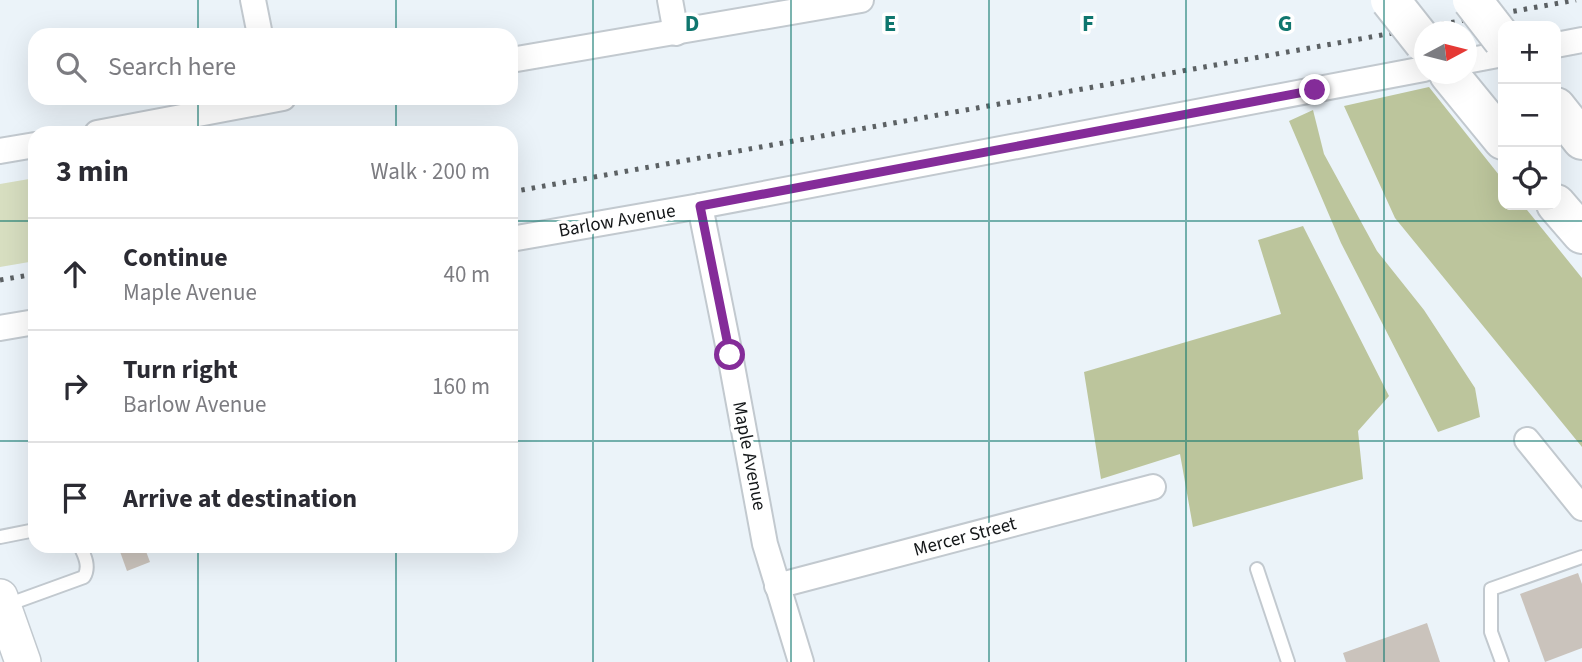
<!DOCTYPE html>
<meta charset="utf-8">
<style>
:root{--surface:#fff;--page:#f7f7f7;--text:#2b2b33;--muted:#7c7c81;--line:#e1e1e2}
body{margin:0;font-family:"Source Sans 3",sans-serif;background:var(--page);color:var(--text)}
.controls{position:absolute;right:21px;top:21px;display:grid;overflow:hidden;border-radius:14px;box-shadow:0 7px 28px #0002}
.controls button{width:63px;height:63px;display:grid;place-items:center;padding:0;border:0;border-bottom:2px solid var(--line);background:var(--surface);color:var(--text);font:35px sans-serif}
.compass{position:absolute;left:1414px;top:21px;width:63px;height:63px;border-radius:50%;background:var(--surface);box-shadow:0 7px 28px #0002;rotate:83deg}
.stop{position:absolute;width:21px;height:21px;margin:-16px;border:5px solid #842c99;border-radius:50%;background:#fff}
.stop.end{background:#842c99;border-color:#fff;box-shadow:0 2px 7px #0008}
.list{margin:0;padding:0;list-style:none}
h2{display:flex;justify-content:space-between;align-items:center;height:91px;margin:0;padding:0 28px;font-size:30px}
h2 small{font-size:23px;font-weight:400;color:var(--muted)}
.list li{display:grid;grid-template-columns:46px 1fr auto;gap:21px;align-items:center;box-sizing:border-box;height:112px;padding:0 28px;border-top:2px solid var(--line)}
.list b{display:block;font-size:26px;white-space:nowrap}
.list p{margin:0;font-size:23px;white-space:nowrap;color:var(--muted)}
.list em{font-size:23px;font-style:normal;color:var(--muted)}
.icon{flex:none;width:38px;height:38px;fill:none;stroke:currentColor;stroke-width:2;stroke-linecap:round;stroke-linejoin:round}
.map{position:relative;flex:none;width:1582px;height:662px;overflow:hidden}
.search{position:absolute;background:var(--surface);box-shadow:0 7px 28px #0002;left:28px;top:28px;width:490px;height:77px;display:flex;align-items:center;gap:18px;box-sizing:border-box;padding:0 24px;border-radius:21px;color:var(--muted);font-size:26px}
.panel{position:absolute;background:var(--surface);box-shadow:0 7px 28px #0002;left:28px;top:126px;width:490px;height:427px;border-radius:21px}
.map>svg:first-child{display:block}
</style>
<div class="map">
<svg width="1582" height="662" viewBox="0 0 1582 662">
<rect width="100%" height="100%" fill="#ebf3f9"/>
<polygon fill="#d7dec0" points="35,178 35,261 0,267 0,184"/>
<g fill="#bcc59c">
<polygon points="1429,87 1503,180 1503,205 1523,205 1582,278 1582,447 1395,218 1344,106"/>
<polygon points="1313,110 1324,154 1377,251 1424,310 1475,388 1480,417 1438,432 1341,243 1289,121"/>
<polygon points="1303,226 1389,396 1358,431 1363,479 1193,527 1180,454 1101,479 1084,372 1281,314 1258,240"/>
</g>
<g fill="#cac3bc">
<polygon points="118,546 144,546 150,562 127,571"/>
<polygon points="1578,573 1582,584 1582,648 1545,662 1520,594"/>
<polygon points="1427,623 1440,662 1346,662 1343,653"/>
</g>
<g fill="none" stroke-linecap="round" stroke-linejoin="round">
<g stroke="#c2c9cf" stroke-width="16">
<g id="service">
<polyline points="0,537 35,530"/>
<polyline points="1257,569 1288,662"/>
<path d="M4,606L84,577C90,567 85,556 80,546"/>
<polyline points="1502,662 1491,632 1491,589 1582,557"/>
</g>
</g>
<g stroke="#c2c9cf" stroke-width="28">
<g id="minor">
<polyline points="253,0 260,35"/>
<polyline points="670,0 676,33"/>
<polyline points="1556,45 1582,40"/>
<polyline points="511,60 861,0"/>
<polyline points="1466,61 1503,54"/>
<polyline points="97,133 283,98"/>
<polyline points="0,151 35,145"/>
<polyline points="700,206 730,355 765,544 801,662"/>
<polyline points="511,239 700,206 1424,69"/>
<polyline points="0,328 35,322"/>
<polyline points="1527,440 1582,508"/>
<polyline points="777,586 1153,487"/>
</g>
</g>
<g stroke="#c2c9cf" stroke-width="38">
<polyline id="secondary" points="0,597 23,662"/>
</g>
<g stroke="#c2c9cf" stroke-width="42">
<g id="motorway">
<polyline points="1449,74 1503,140"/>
<polyline points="1556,107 1582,140"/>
<polyline points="1556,204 1582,234"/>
</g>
</g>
<use href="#service" stroke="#fff" stroke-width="12"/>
<use href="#minor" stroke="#fff" stroke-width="24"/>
<use href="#secondary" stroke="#fff" stroke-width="35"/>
<use href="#motorway" stroke="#fff" stroke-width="38"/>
<g stroke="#5c6164" stroke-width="5" stroke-dasharray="3.5 7" stroke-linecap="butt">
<polyline points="511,192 1576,0"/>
<polyline points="0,280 35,274"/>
</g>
<g stroke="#c2c9cf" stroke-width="42" stroke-linecap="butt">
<g id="motorway-bridge">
<polyline points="1390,0 1424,43"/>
<polyline points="1472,0 1503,40"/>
</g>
</g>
<use href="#motorway-bridge" stroke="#fff" stroke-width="38"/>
</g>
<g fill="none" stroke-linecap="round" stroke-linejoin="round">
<polyline stroke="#842c99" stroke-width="9" points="730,355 700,206 1315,90"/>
</g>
<path fill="none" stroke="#0f766e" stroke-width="2" stroke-opacity="0.55" d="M198,0V35M396,0V35M593,0V662M791,0V662M989,0V662M1186,0V662M1384,0V662M198,98V133M396,98V133M0,221H35M511,221H1582M0,441H35M511,441H1582M198,546V662M396,546V662"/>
<g text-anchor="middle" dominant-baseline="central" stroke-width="7" stroke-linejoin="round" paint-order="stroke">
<g font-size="19" fill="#141719" stroke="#fff">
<text transform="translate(617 221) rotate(-10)">Barlow Avenue</text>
<text transform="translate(749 456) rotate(79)">Maple Avenue</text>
<text transform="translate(965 537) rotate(-15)">Mercer Street</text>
</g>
</g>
<g font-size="23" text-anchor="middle" font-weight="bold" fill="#0f766e" stroke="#fff" stroke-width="7" stroke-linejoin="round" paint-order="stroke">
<text x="692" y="31">D</text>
<text x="890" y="31">E</text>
<text x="1088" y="31">F</text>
<text x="1285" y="31">G</text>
</g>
</svg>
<div class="controls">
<button>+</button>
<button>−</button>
<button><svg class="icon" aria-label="locate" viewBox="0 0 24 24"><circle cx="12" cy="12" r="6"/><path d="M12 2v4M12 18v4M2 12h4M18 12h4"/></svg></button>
</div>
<svg class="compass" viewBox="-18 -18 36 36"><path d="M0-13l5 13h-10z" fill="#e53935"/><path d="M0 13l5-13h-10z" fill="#7c7c81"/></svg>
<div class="stop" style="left:730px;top:355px"></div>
<div class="stop end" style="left:1315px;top:90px"></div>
<div class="search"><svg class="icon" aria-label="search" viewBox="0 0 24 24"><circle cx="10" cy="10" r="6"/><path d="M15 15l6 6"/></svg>Search here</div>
<section class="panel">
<h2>3 min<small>Walk · 200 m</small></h2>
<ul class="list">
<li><svg class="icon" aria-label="ahead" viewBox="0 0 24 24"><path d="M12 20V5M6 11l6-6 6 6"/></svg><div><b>Continue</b><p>Maple Avenue</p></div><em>40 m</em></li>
<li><svg class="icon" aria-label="right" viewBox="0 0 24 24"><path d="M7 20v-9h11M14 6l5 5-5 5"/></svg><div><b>Turn right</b><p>Barlow Avenue</p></div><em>160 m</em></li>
<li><svg class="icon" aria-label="arrive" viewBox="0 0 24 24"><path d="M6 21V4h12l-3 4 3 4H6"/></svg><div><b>Arrive at destination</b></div></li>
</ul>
</section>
</div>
